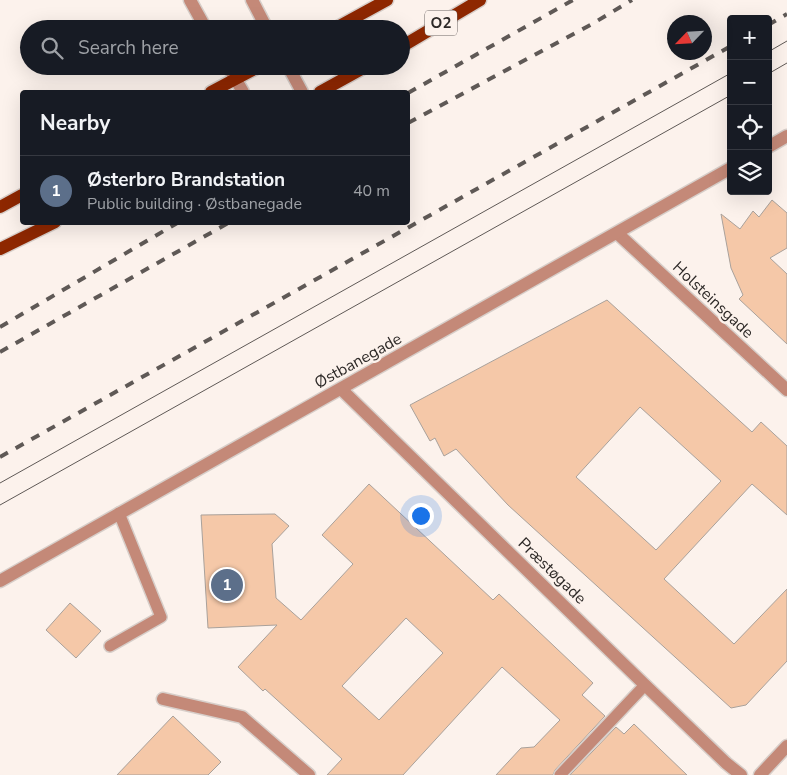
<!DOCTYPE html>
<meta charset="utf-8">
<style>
:root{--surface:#171b24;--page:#20242c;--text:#f1f3f6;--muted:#9ea1a6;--line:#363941;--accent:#a5a4db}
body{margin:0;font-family:"Nunito Sans",sans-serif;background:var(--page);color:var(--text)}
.controls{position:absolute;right:15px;top:15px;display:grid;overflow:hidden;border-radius:5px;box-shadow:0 5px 20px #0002}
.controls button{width:45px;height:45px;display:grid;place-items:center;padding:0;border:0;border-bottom:1px solid var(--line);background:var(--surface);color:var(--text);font:25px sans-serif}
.compass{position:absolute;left:667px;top:15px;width:45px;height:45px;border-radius:50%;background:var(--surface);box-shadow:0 5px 20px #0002;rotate:245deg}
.you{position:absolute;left:420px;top:515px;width:18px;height:18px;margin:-12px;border:4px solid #fff;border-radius:50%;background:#1a73e8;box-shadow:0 0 0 8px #1a73e833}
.badge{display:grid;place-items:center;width:32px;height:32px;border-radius:50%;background:var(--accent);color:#fff;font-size:16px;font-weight:700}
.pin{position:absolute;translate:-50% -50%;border:2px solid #fff;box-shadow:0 1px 5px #0006}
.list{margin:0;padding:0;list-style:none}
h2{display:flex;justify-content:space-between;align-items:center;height:65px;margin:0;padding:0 20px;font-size:21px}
h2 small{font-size:16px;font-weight:400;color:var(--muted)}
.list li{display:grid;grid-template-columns:32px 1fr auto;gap:15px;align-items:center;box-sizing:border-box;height:70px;padding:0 20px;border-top:1px solid var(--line)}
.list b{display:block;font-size:19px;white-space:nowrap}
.list p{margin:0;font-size:16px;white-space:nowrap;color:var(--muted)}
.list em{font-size:16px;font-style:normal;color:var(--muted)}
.icon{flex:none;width:28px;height:28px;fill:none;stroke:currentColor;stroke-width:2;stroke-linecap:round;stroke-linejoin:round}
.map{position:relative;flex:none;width:787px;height:775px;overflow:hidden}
.search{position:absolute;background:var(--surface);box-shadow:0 5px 20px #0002;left:20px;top:20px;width:390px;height:55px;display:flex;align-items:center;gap:12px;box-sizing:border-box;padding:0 18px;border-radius:28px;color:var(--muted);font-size:19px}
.panel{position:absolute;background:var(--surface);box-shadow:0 5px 20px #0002;left:20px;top:90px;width:390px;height:135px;border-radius:5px}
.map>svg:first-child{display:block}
</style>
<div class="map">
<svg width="787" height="775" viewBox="0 0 787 775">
<rect width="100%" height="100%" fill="#fcf2ec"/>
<g fill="#f5c8a8" stroke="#a9a19b" fill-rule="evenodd">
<polygon points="772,200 787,213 787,248 770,258 787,274 787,344 739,299 743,295 731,268 721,214 740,229 753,211 759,217"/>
<path d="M607,300L752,432L761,422L787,446V515L752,484L664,579L734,644L787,589V661L746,705L731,708L508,505L456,449L444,456L435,438L430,441L410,405ZM640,407L721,481L656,550L576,477Z"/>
<path d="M369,484L493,600L499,594L593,683L582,695L605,716L555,770L553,775H496L521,748L534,747L560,720L502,667L403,775H327L342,759L265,689L263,691L238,667L277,625L208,628L201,515L275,514L289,526L272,544L276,598L301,620L353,564L322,535ZM406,618L443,653L379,720L342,686Z"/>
<polygon points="70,603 101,631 76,658 46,630"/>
<polygon points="173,716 221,762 208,775 117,775"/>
<polygon points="634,724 687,775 570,775 616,727 624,734"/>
</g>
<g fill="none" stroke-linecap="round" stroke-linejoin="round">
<g stroke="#d7cec9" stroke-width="14">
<g id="service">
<polyline points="110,646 161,617 119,513"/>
<polyline points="560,775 645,685"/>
</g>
</g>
<g stroke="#d7cec9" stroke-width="15">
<g id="minor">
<polyline points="768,147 787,136"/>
<polyline points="617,233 787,390"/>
<polyline points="341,389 645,685 726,763 741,775"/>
<polyline points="0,581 731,168"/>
<polyline points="163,699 242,717 309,775"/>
</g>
</g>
<g stroke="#d7cec9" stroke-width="15">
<g id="tertiary">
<polyline points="190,0 206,29"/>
<polyline points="252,0 267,29"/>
<polyline points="228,66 243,92"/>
<polyline points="288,66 302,92"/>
<polyline points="760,775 787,746"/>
</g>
</g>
<g stroke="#d7cec9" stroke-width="15">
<g id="primary">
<polyline points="334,29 387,0"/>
<polyline points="401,47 480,0"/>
<polyline points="211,92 260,66"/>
<polyline points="320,92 367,66"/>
<polyline points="0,207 22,195"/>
<polyline points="0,249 55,222"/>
</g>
</g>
<use href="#service" stroke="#c48978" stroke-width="11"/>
<use href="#minor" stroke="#c48978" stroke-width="12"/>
<use href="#tertiary" stroke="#c48978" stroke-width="12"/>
<use href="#primary" stroke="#8e2700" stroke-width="12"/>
<g stroke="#5f5956" stroke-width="1">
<polyline points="768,52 787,41"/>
<polyline points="768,74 787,63"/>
<polyline points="0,483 731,73"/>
<polyline points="0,505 731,95"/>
</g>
<g stroke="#5f5956" stroke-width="4" stroke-dasharray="9 9" stroke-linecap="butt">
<polyline points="768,25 787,14"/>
<polyline points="408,93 573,0"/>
<polyline points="408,123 592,24 632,0"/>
<polyline points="0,327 179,222"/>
<polyline points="0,352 230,222"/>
<polyline points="0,457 731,46"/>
</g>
</g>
<g text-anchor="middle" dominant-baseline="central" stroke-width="5" stroke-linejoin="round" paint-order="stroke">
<rect fill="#fcf2ec" stroke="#6b6562" stroke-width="1" x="425" y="10.5" width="32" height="25" rx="4"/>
<g font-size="15" font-weight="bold" fill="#2d2927">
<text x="441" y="23">O2</text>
</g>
<g font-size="16" fill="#2d2927" stroke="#fcf2ec">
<text transform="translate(713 300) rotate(43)">Holsteinsgade</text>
<text transform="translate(358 361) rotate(-29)">Østbanegade</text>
<text transform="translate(552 571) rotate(44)">Præstøgade</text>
</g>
</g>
</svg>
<div class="controls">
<button>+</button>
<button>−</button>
<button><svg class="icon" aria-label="locate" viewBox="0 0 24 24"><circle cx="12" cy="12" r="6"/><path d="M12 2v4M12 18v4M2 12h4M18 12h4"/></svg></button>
<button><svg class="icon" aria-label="layers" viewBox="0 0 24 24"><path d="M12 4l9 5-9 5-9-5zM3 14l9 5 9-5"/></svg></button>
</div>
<svg class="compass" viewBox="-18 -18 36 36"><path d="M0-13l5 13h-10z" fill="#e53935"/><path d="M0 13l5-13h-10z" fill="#9ea1a6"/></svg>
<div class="you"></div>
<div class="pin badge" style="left:227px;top:585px;background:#5c6f8a">1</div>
<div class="search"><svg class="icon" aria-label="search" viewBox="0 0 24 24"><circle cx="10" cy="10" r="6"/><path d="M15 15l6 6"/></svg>Search here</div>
<section class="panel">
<h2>Nearby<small></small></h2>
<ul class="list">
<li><span class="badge" style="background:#5c6f8a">1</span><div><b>Østerbro Brandstation</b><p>Public building · Østbanegade</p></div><em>40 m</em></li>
</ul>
</section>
</div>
